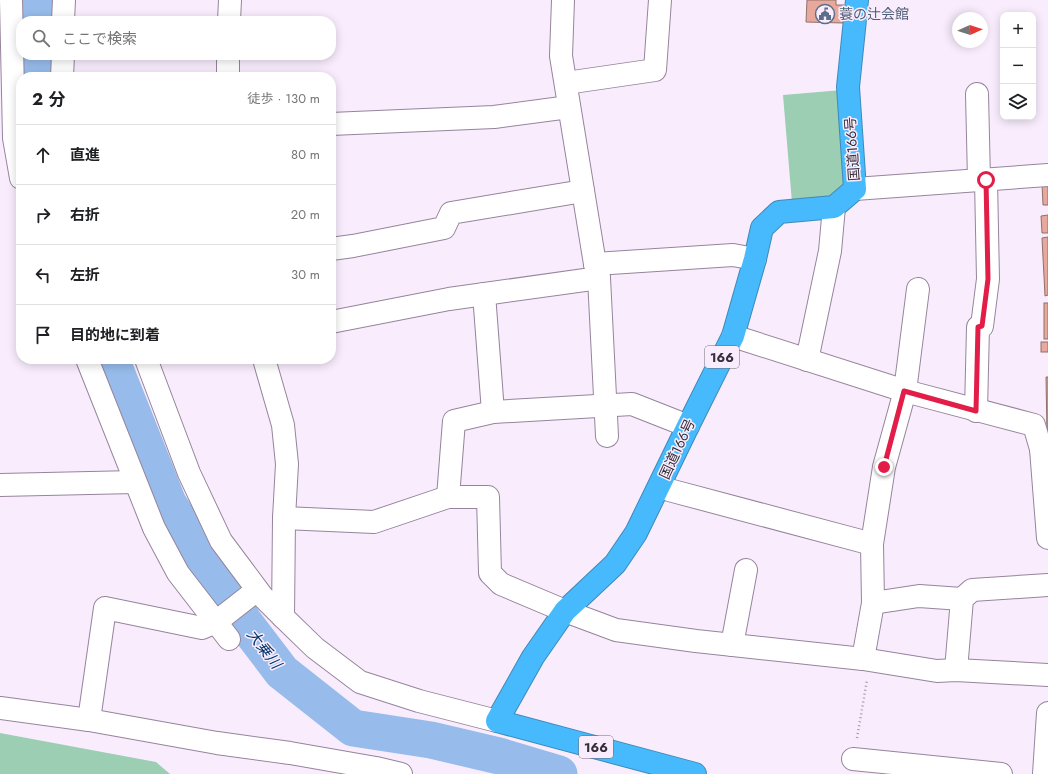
<!DOCTYPE html>
<html lang="ja">
<meta charset="utf-8">
<style>
:root{--surface:#fff;--page:#f6f6f6;--text:#202124;--muted:#757577;--line:#e0e0e0}
body{margin:0;font-family:Jost,"Noto Sans JP",sans-serif;background:var(--page);color:var(--text)}
.controls{position:absolute;right:12px;top:12px;display:grid;overflow:hidden;border-radius:8px;box-shadow:0 2px 10px #0003}
.controls button{width:36px;height:36px;display:grid;place-items:center;padding:0;border:0;border-bottom:1px solid var(--line);background:var(--surface);color:var(--text);font:20px sans-serif}
.compass{position:absolute;left:952px;top:12px;width:36px;height:36px;border-radius:50%;background:var(--surface);box-shadow:0 2px 10px #0003;rotate:87deg}
.stop{position:absolute;width:12px;height:12px;margin:-9px;border:3px solid #e11d48;border-radius:50%;background:#fff}
.stop.end{background:#e11d48;border-color:#fff;box-shadow:0 1px 4px #0008}
.list{margin:0;padding:0;list-style:none}
h2{display:flex;justify-content:space-between;align-items:center;height:52px;margin:0;padding:0 16px;font-size:17px}
h2 small{font-size:13px;font-weight:400;color:var(--muted)}
.list li{display:grid;grid-template-columns:26px 1fr auto;gap:12px;align-items:center;box-sizing:border-box;height:60px;padding:0 16px;border-top:1px solid var(--line)}
.list b{display:block;font-size:15px;white-space:nowrap}
.list em{font-size:13px;font-style:normal;color:var(--muted)}
.icon{flex:none;width:22px;height:22px;fill:none;stroke:currentColor;stroke-width:2;stroke-linecap:round;stroke-linejoin:round}
.map{position:relative;flex:none;width:1048px;height:774px;overflow:hidden}
.search{position:absolute;background:var(--surface);box-shadow:0 2px 10px #0003;left:16px;top:16px;width:320px;height:44px;display:flex;align-items:center;gap:10px;box-sizing:border-box;padding:0 14px;border-radius:16px;color:var(--muted);font-size:15px}
.panel{position:absolute;background:var(--surface);box-shadow:0 2px 10px #0003;left:16px;top:72px;width:320px;height:292px;border-radius:16px}
.map>svg:first-child{display:block}
</style>
<div class="map">
<svg width="1048" height="774" viewBox="0 0 1048 774">
<rect width="100%" height="100%" fill="#f9edfd"/>
<g fill="#9cceb3">
<polygon points="842,90 847,185 835,197 792,203 783,95"/>
<polygon points="0,733 156,762 170,774 0,774"/>
</g>
<g fill="none" stroke-linecap="round" stroke-linejoin="round">
<g stroke="#97bceb" stroke-width="37">
<polyline points="39,21 40,0"/>
<polyline points="37,77 38,55"/>
<polyline points="111,359 168,503 244,622 282,672 353,728 431,740 499,756 559,774"/>
</g>
</g>
<g fill="#e8a89c" stroke="#90716b">
<polygon points="807,0 836,0 836,5 844,5 843,23 806,22"/>
<polygon points="1048,183 1048,205 1043,205 1042,184"/>
<polygon points="1048,215 1048,233 1042,233 1041,216"/>
<polygon points="1048,237 1048,295 1045,296 1042,238"/>
<rect x="1044" y="303" width="4" height="36"/>
<rect x="1041" y="342" width="7" height="10"/>
<polygon points="1046,377 1048,377 1048,435 1047,435"/>
</g>
<g fill="none" stroke-linecap="round" stroke-linejoin="round">
<g stroke="#96849c" stroke-width="24">
<g id="minor">
<polyline points="11,0 14,138 21,178"/>
<polyline points="63,21 64,0"/>
<polyline points="229,21 230,0"/>
<polyline points="62,77 63,55"/>
<polyline points="228,77 228,55"/>
<polyline points="566,83 655,70 660,0"/>
<polyline points="977,94 979,180"/>
<polyline points="331,124 494,117 569,107"/>
<polyline points="855,189 1048,175"/>
<polyline points="331,249 353,246 444,228 451,213 583,191"/>
<polyline points="595,264 733,255 755,259"/>
<polyline points="599,278 607,436"/>
<polyline points="484,294 493,412"/>
<polyline points="331,322 449,299 599,278 595,264 561,56 563,0"/>
<polyline points="733,336 905,391 1034,425 1041,449 1048,449"/>
<polyline points="87,359 154,528 178,573 229,639"/>
<polyline points="146,359 189,473 221,541 262,596 283,617 315,648 360,682 419,701 497,721"/>
<polyline points="264,359 283,425 287,464 284,518 283,617"/>
<polyline points="807,360 830,251 834,207"/>
<polyline points="976,411 978,327 982,326 988,279 986,180"/>
<polyline points="1041,449 1048,538"/>
<polyline points="0,485 135,482"/>
<polyline points="660,486 669,490 872,544"/>
<polyline points="448,497 454,421 493,412 632,404 688,426"/>
<polyline points="284,518 374,522 448,497 488,497 490,573 501,584 565,611 616,630 696,641 863,659 937,671 956,670 1048,675"/>
<polyline points="873,603 919,596 962,599"/>
<polyline points="732,645 746,570"/>
<polyline points="863,659 873,603 872,544 884,467 905,391 918,289"/>
<polyline points="956,670 962,599 972,590 1048,585"/>
<polyline points="0,708 89,720 217,743 290,753 376,768 401,774"/>
<polyline points="89,720 105,608 202,628 216,622 257,590"/>
<polyline points="853,759 1001,774"/>
<polyline points="1044,774 1048,713"/>
</g>
</g>
<g stroke="#4089b8" stroke-width="24">
<polyline id="highway" points="695,774 497,721 533,657 565,611 615,564 636,533 688,426 733,336 755,259 762,228 779,212 834,207 855,189 848,87 857,0"/>
</g>
<polyline stroke="#a096a4" stroke-width="2.5" stroke-dasharray="1 3" stroke-linecap="butt" points="857,738 867,680"/>
<use href="#minor" stroke="#fff" stroke-width="22"/>
<use href="#highway" stroke="#46bafc" stroke-width="22"/>
</g>
<g fill="none" stroke-linecap="round" stroke-linejoin="round">
<polyline stroke="#e11d48" stroke-width="5" points="884,467 904,391 976,411 978,327 982,326 988,279 986,180"/>
</g>
<defs>
<g id="civic-ring" transform="scale(1)"><circle r="9.5" fill="#f9edfd" stroke="#5c6f8a" stroke-width="1.5"/><path d="M-.6-6.5H3V-4.5H.6V-3L4-1V1h2V6H-6V1h2V-1L-.6-3ZM-1.2 2.5V6h2.4V2.5Z" fill="#5c6f8a"/></g>
</defs>
<g fill-rule="evenodd">
<use href="#civic-ring" x="825" y="14"/>
</g>
<g text-anchor="middle" dominant-baseline="central" stroke-width="3" stroke-linejoin="round" paint-order="stroke">
<g fill="#f9edfd" stroke="#706874" stroke-width="1">
<rect x="705" y="346" width="34" height="22" rx="3"/>
<rect x="579" y="736" width="34" height="22" rx="3"/>
</g>
<g font-size="13" font-weight="bold" fill="#362f39">
<text x="722" y="357">166</text>
<text x="596" y="747">166</text>
</g>
<g font-size="14" fill="#4e5e75" stroke="#f9edfd" text-anchor="start">
<text x="839" y="14">蓑の辻会館</text>
</g>
<g font-size="14" fill="#362f39" stroke="#f9edfd">
<text transform="translate(852 149) rotate(-94)">国道166号</text>
<text transform="translate(677 449) rotate(-65)">国道166号</text>
</g>
<g font-size="15" font-style="italic" fill="#01356c" stroke="#f9edfd">
<text transform="translate(264 649) rotate(52)">大乗川</text>
</g>
</g>
</svg>
<div class="controls">
<button>+</button>
<button>−</button>
<button><svg class="icon" aria-label="layers" viewBox="0 0 24 24"><path d="M12 4l9 5-9 5-9-5zM3 14l9 5 9-5"/></svg></button>
</div>
<svg class="compass" viewBox="-18 -18 36 36"><path d="M0-13l5 13h-10z" fill="#e53935"/><path d="M0 13l5-13h-10z" fill="#757577"/></svg>
<div class="stop" style="left:986px;top:180px"></div>
<div class="stop end" style="left:884px;top:467px"></div>
<div class="search"><svg class="icon" aria-label="search" viewBox="0 0 24 24"><circle cx="10" cy="10" r="6"/><path d="M15 15l6 6"/></svg>ここで検索</div>
<section class="panel">
<h2>2 分<small>徒歩 · 130 m</small></h2>
<ul class="list">
<li><svg class="icon" aria-label="ahead" viewBox="0 0 24 24"><path d="M12 20V5M6 11l6-6 6 6"/></svg><div><b>直進</b></div><em>80 m</em></li>
<li><svg class="icon" aria-label="right" viewBox="0 0 24 24"><path d="M7 20v-9h11M14 6l5 5-5 5"/></svg><div><b>右折</b></div><em>20 m</em></li>
<li><svg class="icon" aria-label="left" viewBox="0 0 24 24"><path d="M17 20v-9H6M10 6l-5 5 5 5"/></svg><div><b>左折</b></div><em>30 m</em></li>
<li><svg class="icon" aria-label="arrive" viewBox="0 0 24 24"><path d="M6 21V4h12l-3 4 3 4H6"/></svg><div><b>目的地に到着</b></div></li>
</ul>
</section>
</div>
